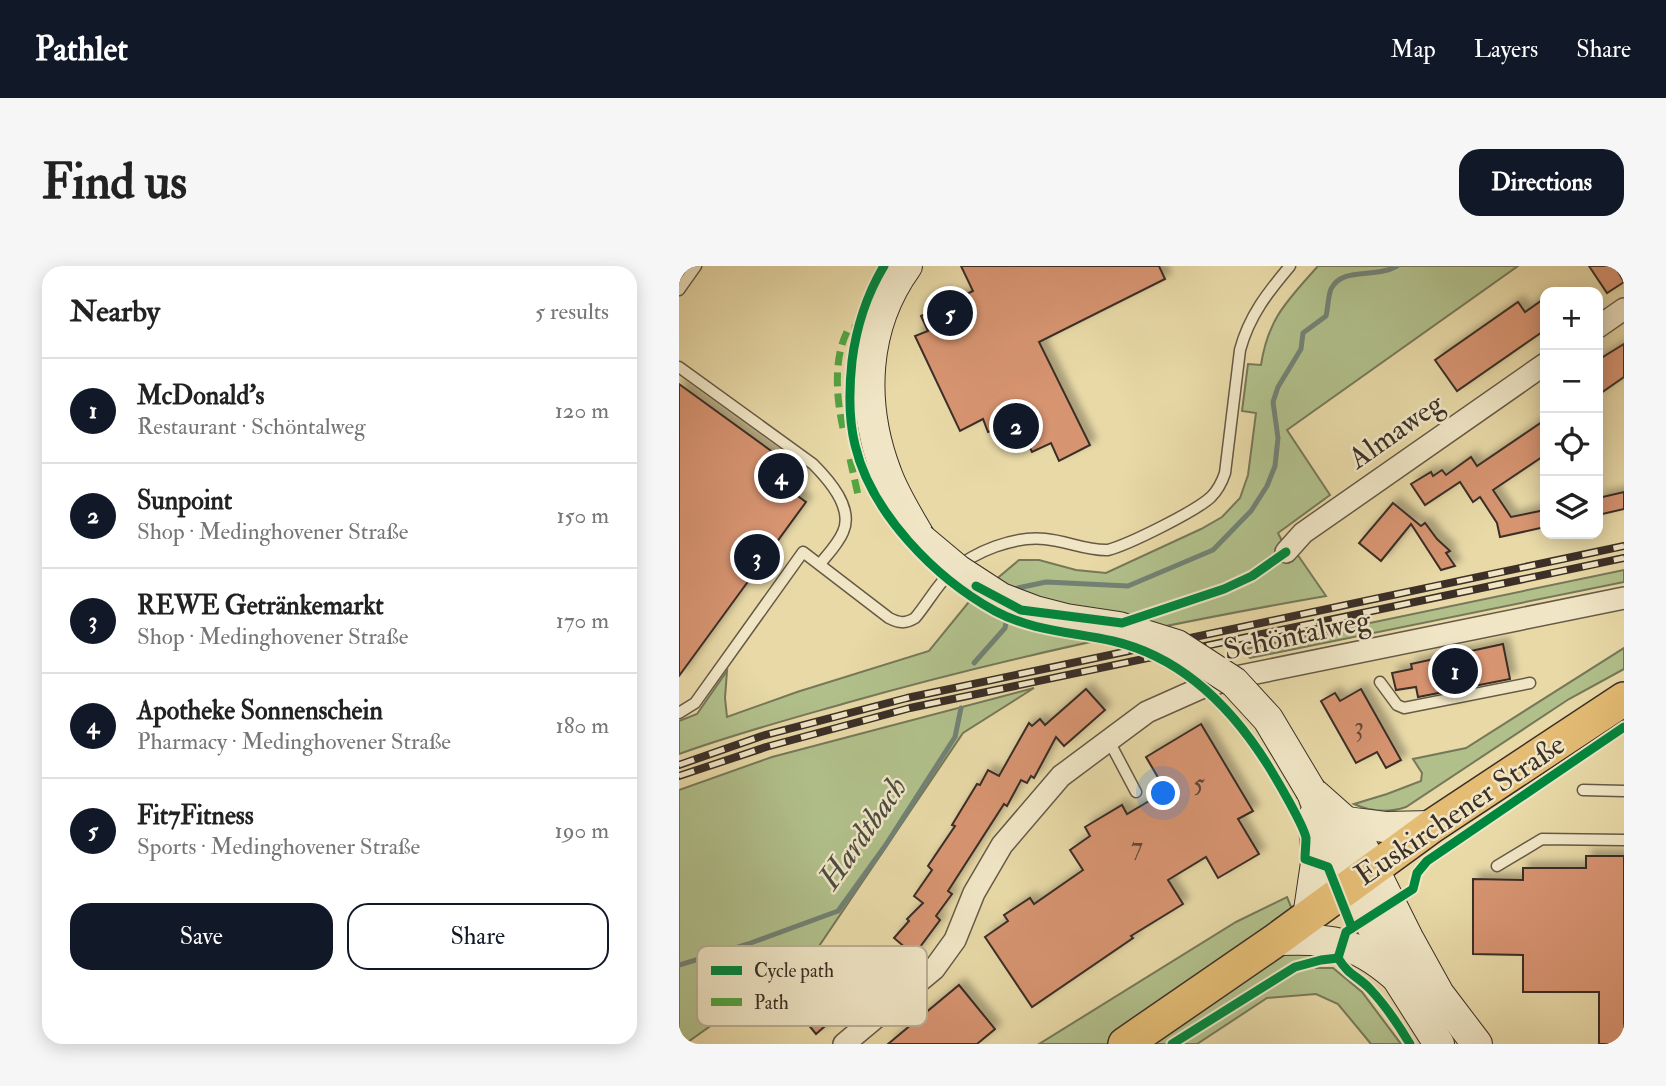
<!DOCTYPE html>
<meta charset="utf-8">
<style>
:root{--surface:#fff;--page:#f6f6f6;--text:#222;--muted:#767676;--line:#e0e0e0;--accent:#111827}
body{margin:0;font-family:"IM FELL Double Pica",serif;background:var(--page);color:var(--text)}
.controls{position:absolute;right:21px;top:21px;display:grid;overflow:hidden;border-radius:14px;box-shadow:0 4px 18px #0003}
.controls button{width:63px;height:63px;display:grid;place-items:center;padding:0;border:0;border-bottom:2px solid var(--line);background:var(--surface);color:var(--text);font:35px sans-serif}
.you{position:absolute;left:485px;top:528px;width:24px;height:24px;margin:-18px;border:5px solid #fff;border-radius:50%;background:#1a73e8;box-shadow:0 0 0 10px #1a73e833}
.badge{display:grid;place-items:center;width:46px;height:46px;border-radius:50%;background:var(--accent);color:#fff;font-size:23px;font-weight:700}
.pin{position:absolute;translate:-50% -50%;border:4px solid #fff;box-shadow:0 2px 7px #0006}
.list{margin:0;padding:0;list-style:none}
h2{display:flex;justify-content:space-between;align-items:center;height:91px;margin:0;padding:0 28px;font-size:30px}
h2 small{font-size:23px;font-weight:400;color:var(--muted)}
.list li{display:grid;grid-template-columns:46px 1fr auto;gap:21px;align-items:center;box-sizing:border-box;height:105px;padding:0 28px;border-top:2px solid var(--line)}
.list b{display:block;font-size:26px;white-space:nowrap}
.list p{margin:0;font-size:23px;white-space:nowrap;color:var(--muted)}
.list em{font-size:23px;font-style:normal;color:var(--muted)}
.actions{display:flex;gap:14px;padding:21px 28px}
.actions a{flex:1;padding:16px 0;border:2px solid var(--accent);border-radius:21px;text-align:center;font-size:24px;color:var(--accent)}
.actions .main{background:var(--accent);color:#fff}
.icon{flex:none;width:38px;height:38px;fill:none;stroke:currentColor;stroke-width:2;stroke-linecap:round;stroke-linejoin:round}
.map{position:relative;flex:none;width:945px;height:778px;overflow:hidden;border-radius:21px}
header{display:flex;align-items:center;gap:42px;box-sizing:border-box;height:98px;padding:0 35px;background:var(--accent);color:#fff}
header strong{font-size:33px}
nav{display:flex;gap:38px;margin-inline-start:auto;font-size:24px}
.intro{display:flex;align-items:center;justify-content:space-between;box-sizing:border-box;height:168px;padding:0 42px}
h1{margin:0;font-size:49px}
.button{padding:18px 32px;border-radius:21px;background:var(--accent);color:#fff;font-size:24px;font-weight:700}
main{display:flex;gap:42px;padding:0 42px}
aside{flex:1;background:var(--surface);border-radius:21px;box-shadow:0 4px 18px #0003}
.map>svg:first-child{display:block}
</style>
<header>
<strong>Pathlet</strong>
<nav><a>Map</a><a>Layers</a><a>Share</a></nav>
</header>
<div class="intro"><h1>Find us</h1><a class="button">Directions</a></div>
<main>
<aside>
<h2>Nearby<small>5 results</small></h2>
<ul class="list">
<li><span class="badge">1</span><div><b>McDonald's</b><p>Restaurant · Schöntalweg</p></div><em>120 m</em></li>
<li><span class="badge">2</span><div><b>Sunpoint</b><p>Shop · Medinghovener Straße</p></div><em>150 m</em></li>
<li><span class="badge">3</span><div><b>REWE Getränkemarkt</b><p>Shop · Medinghovener Straße</p></div><em>170 m</em></li>
<li><span class="badge">4</span><div><b>Apotheke Sonnenschein</b><p>Pharmacy · Medinghovener Straße</p></div><em>180 m</em></li>
<li><span class="badge">5</span><div><b>Fit7Fitness</b><p>Sports · Medinghovener Straße</p></div><em>190 m</em></li>
</ul>
<div class="actions"><a class="main">Save</a><a>Share</a></div>
</aside>
<div class="map">
<svg width="945" height="778" viewBox="0 0 945 778">
<defs>
<filter id="shadow"><feDropShadow dx="6" dy="-6" stdDeviation="3.5" flood-color="#0004"/></filter>
</defs>
<rect width="100%" height="100%" fill="#e8d9a7"/>
<filter id="stains"><feTurbulence type="fractalNoise" baseFrequency=".00286" numOctaves="4"/><feColorMatrix values="0 0 0 0 .2 0 0 0 0 .09 0 0 0 0 .02 0 0 0 .5 -.17"/></filter>
<radialGradient id="worn" r=".72"><stop offset=".6" stop-color="#630" stop-opacity="0"/><stop offset="1" stop-color="#630" stop-opacity=".3"/></radialGradient>
<g fill="#b1c08b" stroke="#767859" stroke-width="2">
<path d="M639,0H839L608,164L651,229L599,267L606,281L616,285L647,330C486,358 325,392 167,437C111,453 55,468 0,488V455L18,448L48,405L46,432L48,451L118,426L250,385L289,337L340,294H360L397,304L427,307L522,263L543,251L561,232L569,209L577,147L563,145L569,98L582,99C589,52 609,34 639,0Z"/>
<polygon points="945,304 945,316 571,392 561,384"/>
<path d="M945,382V403L890,433L727,541C709,547 692,546 675,538L708,528L742,515L743,507L734,493L787,482Z"/>
<polygon points="355,422 284,467 136,686 6,778 0,778 0,524 93,491"/>
<polygon points="608,631 637,702 654,702 683,726 722,778 692,778 659,738 637,728 588,732 518,778 360,778 557,656"/>
</g>
<g fill="none" stroke-linecap="round" stroke-linejoin="round">
<g stroke="#728275" stroke-width="5">
<path d="M334,323L367,316L449,320L534,284L572,245L588,220L596,200L599,172L594,136L599,121L622,83L624,67L647,50C649,42 649,30 652,23C663,0 696,13 718,0"/>
<polyline points="295,397 326,362 329,346"/>
<polyline points="0,699 69,678 159,645 206,580 276,471 282,442"/>
</g>
</g>
<g fill="#d79471" stroke="#3b2f27" stroke-width="2" filter="url(#shadow)">
<polygon points="282,0 480,0 486,13 360,76 411,179 380,195 372,177 353,186 342,164 326,159 309,166 304,153 281,165 236,70 249,65 242,50 294,25"/>
<polygon points="910,0 936,0 945,16 928,27"/>
<polygon points="866,32 866,64 778,125 756,94 839,36 846,46"/>
<polygon points="945,78 945,111 919,129 919,94"/>
<polygon points="0,118 124,208 112,225 127,236 0,410"/>
<polygon points="866,154 866,189 814,224 832,251 866,244 866,261 821,271 818,257 801,231 794,236 781,216 746,239 732,218 752,206 754,210 763,204 767,209 792,191 798,200"/>
<polygon points="945,226 945,243 919,249 919,232"/>
<polygon points="714,237 742,260 746,257 758,273 771,285 767,287 776,300 762,304 732,258 702,295 680,277"/>
<polygon points="824,378 831,413 739,431 737,421 717,424 713,407 733,403 732,398"/>
<polygon points="407,423 426,444 385,480 377,471 355,512 352,510 348,517 342,514 328,540 325,538 269,625 273,628 257,650 261,654 235,689 215,672 230,655 228,653 244,637 235,630 253,604 249,600 276,560 273,559 298,518 301,519 309,504 320,510 350,457 353,460 361,453 366,459"/>
<polygon points="682,423 722,494 707,502 698,486 677,497 642,435 656,427 661,435"/>
<polygon points="522,458 574,545 559,553 580,588 539,612 527,591 489,614 504,638 452,670 454,672 353,741 306,671 329,655 325,649 351,632 355,638 404,604 391,584 411,570 406,561 443,539 448,548 487,525 467,491"/>
<polygon points="907,590 945,590 945,778 920,778 920,726 844,726 844,689 794,688 794,613 844,614 844,602 907,602"/>
<polygon points="170,693 184,708 201,693 217,712 201,726 194,718 137,768 109,734 150,698 155,704"/>
<polygon points="280,719 316,763 298,778 209,778"/>
</g>
<g fill="none" stroke-linecap="round" stroke-linejoin="round">
<g stroke="#665a47" stroke-width="13">
<g id="lane">
<polyline points="0,24 17,0"/>
<path d="M0,101L134,198C150,214 175,242 164,266C159,278 149,288 141,298"/>
<polyline points="701,416 718,439 725,442 851,417"/>
<path d="M0,447L16,437L124,286L210,352C220,357 226,358 236,352C248,338 258,319 272,306C296,285 335,270 366,273C388,275 408,285 429,284C451,278 517,245 532,231C539,224 543,216 546,207L561,84C570,50 589,26 611,0"/>
<polyline points="430,475 457,526"/>
<polyline points="904,524 945,525"/>
<polyline points="818,600 863,573 945,574"/>
</g>
</g>
<g stroke="#665a47" stroke-width="24">
<g id="street">
<polyline points="919,61 945,43"/>
<polyline points="607,286 624,267 866,98"/>
<polyline points="165,778 255,703 276,674 295,627 323,579 382,510 468,446 522,422 562,410 945,332"/>
</g>
</g>
<g stroke="#3b2f27" stroke-width="32">
<g id="secondary">
<path d="M228,0C184,61 181,137 207,206C215,229 230,252 242,273"/>
<polyline points="632,525 667,556 681,576 729,672 760,728 798,778"/>
<polyline points="635,532 672,617 718,712 760,778"/>
<polyline points="667,556 706,561 753,560"/>
<polyline points="629,651 637,597 635,550"/>
<path d="M597,674C650,673 673,673 715,709"/>
</g>
</g>
<g stroke="#3b2f27" stroke-width="36">
<polyline id="primary" points="446,778 597,674 753,560 945,433"/>
</g>
<use href="#lane" stroke="#f0e6c6" stroke-width="10"/>
<use href="#street" stroke="#f0e6c6" stroke-width="21"/>
<use href="#secondary" stroke="#f0e6c6" stroke-width="30"/>
<use href="#primary" stroke="#e4bc74" stroke-width="33"/>
<g stroke="#3b2f27" stroke-width="8">
<g id="rail">
<polyline points="0,499 83,470 228,432 945,280"/>
<polyline points="0,510 87,481 231,442 945,292"/>
</g>
</g>
<use href="#rail" stroke="#f0e6c6" stroke-width="5" stroke-dasharray="16" stroke-linecap="butt"/>
<g stroke="#3b2f27" stroke-width="32" stroke-linecap="butt">
<polyline id="secondary-bridge" points="242,273 279,304 322,332 356,345 387,353 440,361 498,379 555,416 589,453 632,525"/>
</g>
<use href="#secondary-bridge" stroke="#f0e6c6" stroke-width="30"/>
<g stroke="#54a442" stroke-width="7" stroke-dasharray="14 7" stroke-linecap="butt">
<path d="M164,162C157,131 154,90 170,62H179"/>
<polyline points="171,193 180,233"/>
</g>
<g stroke="#f0e6c6" stroke-width="13">
<g id="cycleway">
<path d="M205,0C188,28 177,63 173,95C170,123 169,151 176,179C192,247 256,312 316,345C353,365 394,366 434,375C503,391 554,443 590,501C598,514 625,560 627,572C627,579 626,587 626,593L649,601L673,662"/>
<polyline points="297,320 342,344 443,357 545,323 573,310 607,286"/>
<polyline points="493,778 616,701 642,694 659,692"/>
<path d="M731,778C719,758 707,740 691,723C679,710 670,710 659,692L667,666L734,623L738,607L748,595L945,461"/>
</g>
</g>
<use href="#cycleway" stroke="#00873e" stroke-width="9"/>
</g>
<g text-anchor="middle" dominant-baseline="central" stroke-width="5" stroke-linejoin="round" paint-order="stroke">
<g font-size="26" fill="#62483a">
<text x="680" y="461">3</text>
<text x="520" y="518">5</text>
<text x="458" y="581">7</text>
</g>
<g font-size="30" fill="#3b2f27" stroke="#f0e6c6">
<text transform="translate(717 165) rotate(-35)">Almaweg</text>
<text transform="translate(618 369) rotate(-12)">Schöntalweg</text>
<text transform="translate(781 544) rotate(-34)">Euskirchener Straße</text>
</g>
<g font-size="32" font-style="italic" fill="#4d4b41" stroke="#f0e6c6">
<text transform="translate(184 567) rotate(-55)">Hardtbach</text>
</g>
</g>
<rect x="18" y="680" width="230" height="80" rx="10" fill="#f0e6c6" stroke="#baaf96" stroke-width="2"/>
<rect x="32" y="700" width="31" height="9" fill="#00873e"/>
<rect x="32" y="732" width="31" height="8" fill="#54a442"/>
<g font-size="19" fill="#3b2f27">
<text x="75" y="711">Cycle path</text>
<text x="75" y="743">Path</text>
</g>
<rect width="100%" height="100%" filter="url(#stains)"/>
<rect width="100%" height="100%" fill="url(#worn)"/>
</svg>
<div class="controls">
<button>+</button>
<button>−</button>
<button><svg class="icon" aria-label="locate" viewBox="0 0 24 24"><circle cx="12" cy="12" r="6"/><path d="M12 2v4M12 18v4M2 12h4M18 12h4"/></svg></button>
<button><svg class="icon" aria-label="layers" viewBox="0 0 24 24"><path d="M12 4l9 5-9 5-9-5zM3 14l9 5 9-5"/></svg></button>
</div>
<div class="you"></div>
<div class="pin badge" style="left:776px;top:405px">1</div>
<div class="pin badge" style="left:337px;top:160px">2</div>
<div class="pin badge" style="left:78px;top:291px">3</div>
<div class="pin badge" style="left:102px;top:210px">4</div>
<div class="pin badge" style="left:271px;top:47px">5</div>
</div>
</main>
